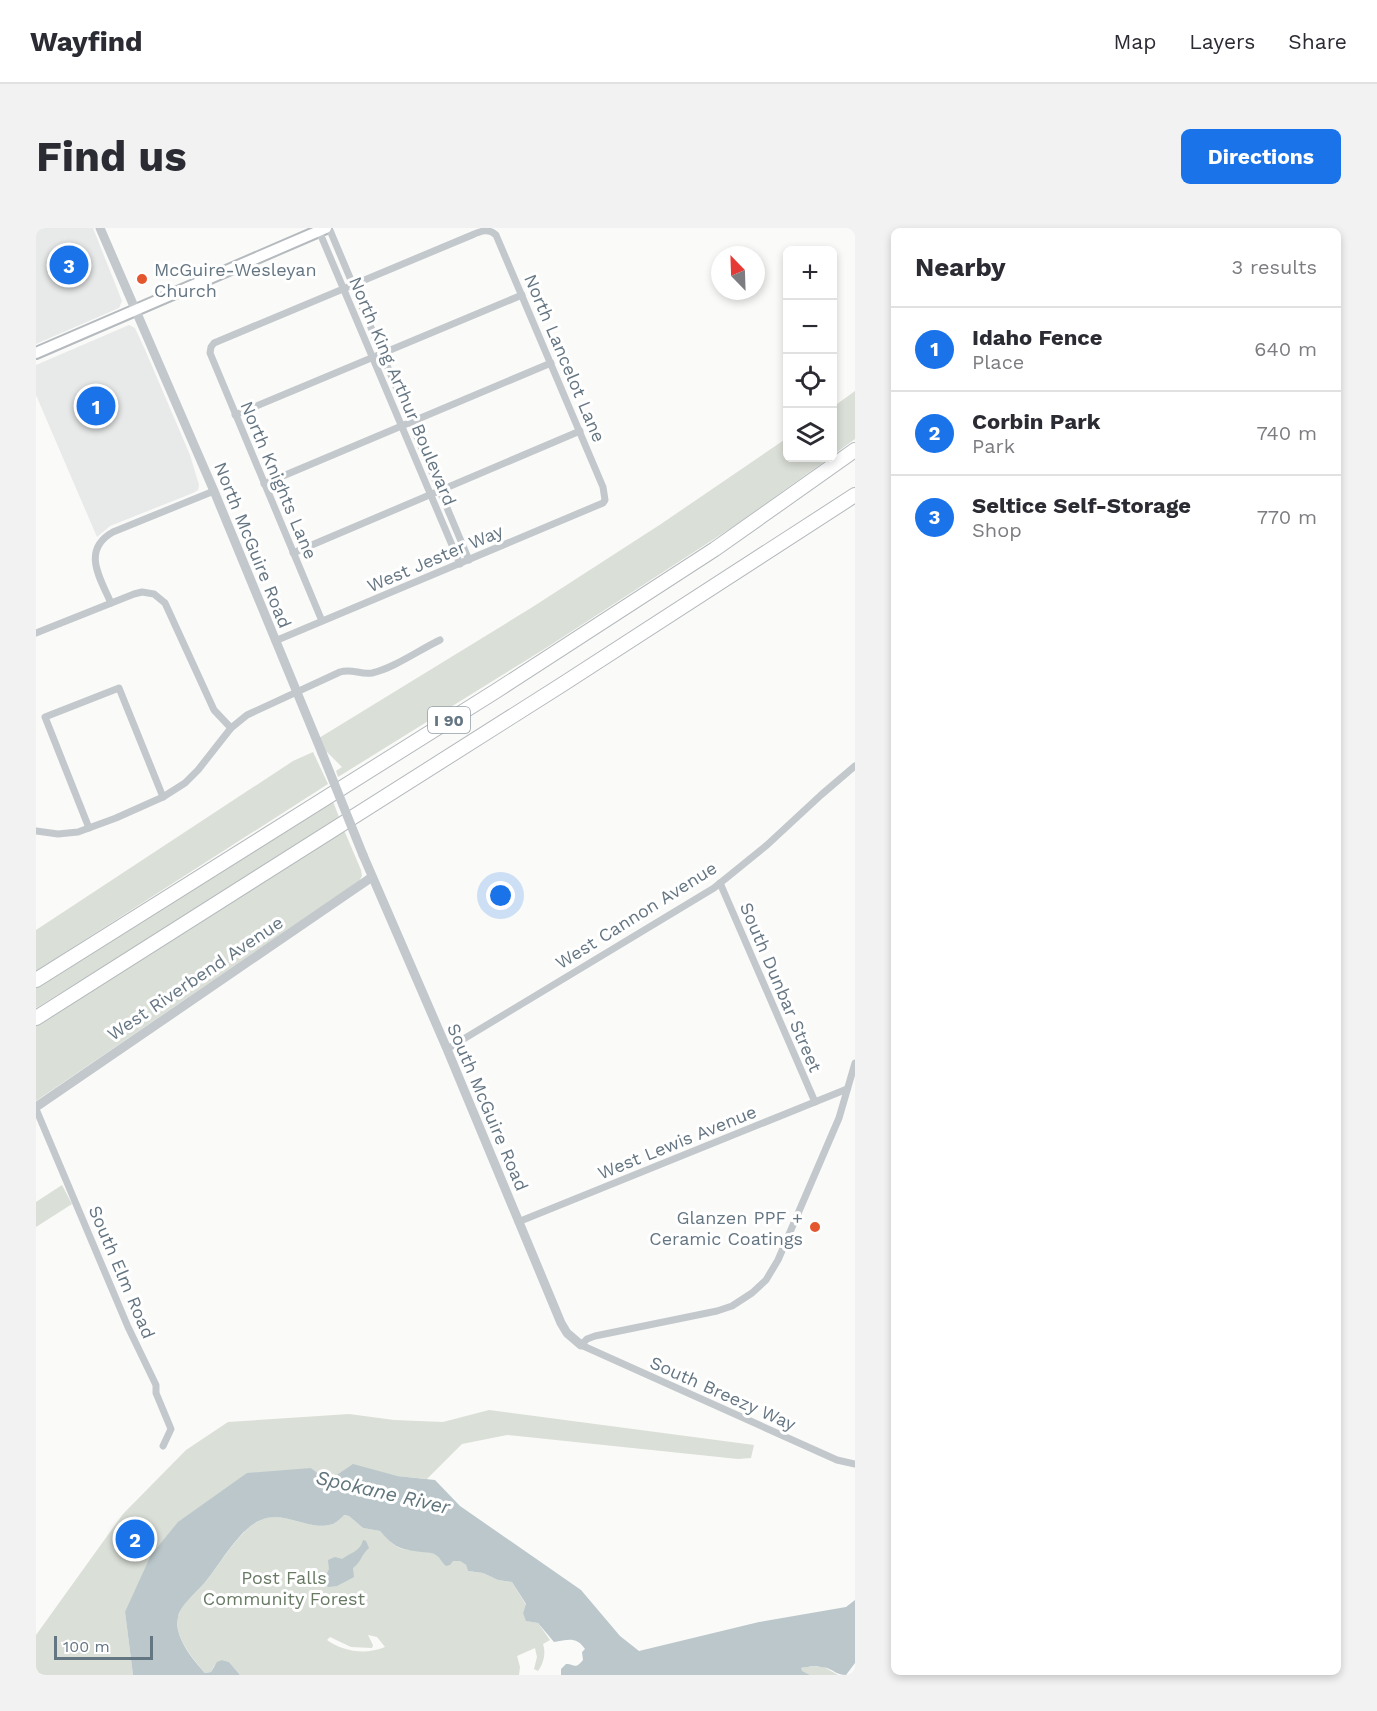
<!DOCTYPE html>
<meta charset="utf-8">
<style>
:root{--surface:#fff;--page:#f2f2f3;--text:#2b2b33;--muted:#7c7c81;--line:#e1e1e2;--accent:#1a73e8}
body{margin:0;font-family:"Work Sans",sans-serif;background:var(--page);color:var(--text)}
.controls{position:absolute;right:18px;top:18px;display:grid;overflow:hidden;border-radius:9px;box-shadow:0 3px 9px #0003}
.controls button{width:54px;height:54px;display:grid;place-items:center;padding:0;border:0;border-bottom:2px solid var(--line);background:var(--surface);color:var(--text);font:30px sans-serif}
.compass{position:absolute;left:675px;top:18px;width:54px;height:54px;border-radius:50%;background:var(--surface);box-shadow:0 3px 9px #0003;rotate:337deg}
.scale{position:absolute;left:18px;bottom:15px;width:99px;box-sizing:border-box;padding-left:6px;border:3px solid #657683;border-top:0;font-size:16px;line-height:21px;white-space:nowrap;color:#657683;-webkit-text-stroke:4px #fff;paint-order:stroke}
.you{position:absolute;left:465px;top:668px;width:21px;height:21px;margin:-15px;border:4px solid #fff;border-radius:50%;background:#1a73e8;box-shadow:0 0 0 9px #1a73e833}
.badge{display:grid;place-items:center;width:39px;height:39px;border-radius:50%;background:var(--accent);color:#fff;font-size:20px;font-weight:700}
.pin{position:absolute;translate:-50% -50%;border:3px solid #fff;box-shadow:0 2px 6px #0006}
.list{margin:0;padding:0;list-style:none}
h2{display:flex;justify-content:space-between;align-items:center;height:78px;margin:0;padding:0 24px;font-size:26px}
h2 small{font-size:20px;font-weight:400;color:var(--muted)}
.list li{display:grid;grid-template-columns:39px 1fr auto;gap:18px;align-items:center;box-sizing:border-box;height:84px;padding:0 24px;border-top:2px solid var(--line)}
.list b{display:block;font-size:22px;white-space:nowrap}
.list p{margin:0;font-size:20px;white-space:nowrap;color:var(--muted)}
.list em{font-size:20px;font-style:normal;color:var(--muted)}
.icon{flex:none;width:33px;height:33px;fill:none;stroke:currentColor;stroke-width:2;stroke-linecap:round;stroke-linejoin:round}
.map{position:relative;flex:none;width:819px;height:1447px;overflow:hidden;border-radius:9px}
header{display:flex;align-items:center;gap:36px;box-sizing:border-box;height:84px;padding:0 30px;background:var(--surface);border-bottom:2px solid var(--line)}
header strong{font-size:28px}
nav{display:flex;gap:33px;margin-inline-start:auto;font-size:21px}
.intro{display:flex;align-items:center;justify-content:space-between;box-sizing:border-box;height:144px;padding:0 36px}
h1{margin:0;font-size:42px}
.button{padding:15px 27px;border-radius:9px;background:var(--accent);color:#fff;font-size:21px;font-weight:700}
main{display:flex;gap:36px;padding:0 36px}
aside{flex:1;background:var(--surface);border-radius:9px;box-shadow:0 3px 9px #0003}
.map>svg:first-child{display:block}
</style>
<header>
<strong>Wayfind</strong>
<nav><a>Map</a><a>Layers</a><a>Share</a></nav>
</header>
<div class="intro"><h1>Find us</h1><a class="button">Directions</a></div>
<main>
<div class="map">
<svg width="819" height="1447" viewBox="0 0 819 1447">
<rect width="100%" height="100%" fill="#fafaf8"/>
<g fill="#e8e9e9">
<polygon points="0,0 57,0 86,73 83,80 0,116"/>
<polygon points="93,97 99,100 110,124 154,227 163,257 162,262 157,265 74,298 61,309 0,167 0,137"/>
</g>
<g fill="#dadfd7" fill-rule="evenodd">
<polygon points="819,163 819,211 797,227 797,179"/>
<polygon points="751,210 752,230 793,230 698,298 510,420 302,549 300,543 306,539 289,522 283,510 495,380 625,296"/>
<polygon points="277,524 292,556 0,743 0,702 257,533"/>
<polygon points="296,571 303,589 236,634 0,780 0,759"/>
<polygon points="308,602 325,642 326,648 323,653 0,873 0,797"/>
<polygon points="26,957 36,976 0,999 0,974"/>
<polygon points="453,1182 718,1217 715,1230 702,1231 471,1207 426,1216 391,1251 361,1248 291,1253 275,1240 89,1384 97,1447 0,1447 0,1407 87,1286 150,1222 192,1194 313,1186 358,1192 407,1194"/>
<path d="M307,1287L313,1288L327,1300L344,1303C368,1330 366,1317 396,1325C406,1328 413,1333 424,1333L430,1337L432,1343L447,1345L462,1352L476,1354L490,1377L487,1385L491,1393L502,1395L514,1412L507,1416C510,1425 508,1435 502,1443L498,1441L501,1429L499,1420L481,1428L484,1439L483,1447H204L193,1434L186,1432L178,1438L175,1444L169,1445C158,1432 141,1412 141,1394C141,1391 142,1388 143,1385C149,1373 162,1363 170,1353C184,1336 204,1301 225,1292C249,1282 273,1304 297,1296C301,1294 305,1290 307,1287ZM332,1407L341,1409L349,1419C330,1427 308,1424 291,1412L294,1409L315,1419L336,1420L337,1417Z"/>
<polygon points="769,1439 788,1439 802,1447 774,1447 765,1443 765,1440"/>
</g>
<g fill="#bbc7cb">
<path d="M317,1236L361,1248L399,1252L424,1278L545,1362L584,1408L603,1423L723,1394L810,1379L819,1372V1435L810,1447C801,1447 799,1443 791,1440C784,1438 773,1438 765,1440L766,1443L774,1447H525V1441L530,1436C539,1436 539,1442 547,1432L546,1424L549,1421C540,1408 532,1412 518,1414L502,1395L490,1393L487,1385L490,1376L476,1354L462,1352L447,1345L432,1343L430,1337L424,1333H417L414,1337L410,1338C405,1334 405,1330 400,1327C396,1324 391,1325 386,1324C363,1321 359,1320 344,1303L327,1300L313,1288L308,1287C305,1290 301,1294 297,1296C273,1304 249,1282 225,1292C204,1300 184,1336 170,1353C162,1363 149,1373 143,1385C142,1387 142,1391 141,1394C141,1412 157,1432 169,1445L175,1444L181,1434L186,1432L193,1434L204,1447H97L89,1384L115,1327L142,1294L211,1245L275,1240L292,1253Z"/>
<path d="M327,1312L330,1313L333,1320C325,1327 325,1334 317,1340L318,1349L301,1358L292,1359L288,1352L293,1341L292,1332L299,1329L306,1331C314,1325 325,1323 327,1312Z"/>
</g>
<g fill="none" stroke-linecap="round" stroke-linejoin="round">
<g stroke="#b5babe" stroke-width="14">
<polyline id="primary" points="0,125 290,0"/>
</g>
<g stroke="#b4b9bd" stroke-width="16">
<g id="motorway">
<polyline points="0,752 460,463 679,321 819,222"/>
<polyline points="0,790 527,456 819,267"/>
</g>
</g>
<g stroke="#c3c8cc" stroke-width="7">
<polyline points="293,0 433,332"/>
<polyline points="283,3 424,336"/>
<polyline points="199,187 486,67"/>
<polyline points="228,256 515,135"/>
<polyline points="257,325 544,203"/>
<path d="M75,375C64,350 45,322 77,304L178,263"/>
<polyline points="0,405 98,366 106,364 118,366 129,375 178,482 195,500"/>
<path d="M239,413L567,275L569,272L567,259L460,7C453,0 445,3 436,7L178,115L175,119L174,125L286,393"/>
<polyline points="53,600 9,489 83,460 127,569"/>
<path d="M0,603L22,606L42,604L80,590L127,569L149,555L162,542L195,500L211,487L304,444C316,440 324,447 336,445C358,440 383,422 404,412"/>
<polyline points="684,655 779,874"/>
<polyline points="411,821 678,660 731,617 785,567 819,538"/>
<polyline points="819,835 803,890 742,1032 730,1052 716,1065 696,1078 681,1083 559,1108 551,1111 545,1117 801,1232 819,1236"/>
<polyline points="0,881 92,1099 120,1157 120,1165 135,1201 127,1218"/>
<polyline points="482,994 811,861"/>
</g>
<g stroke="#c3c8cc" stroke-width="9">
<polyline points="64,0 178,263 286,525"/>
<polyline points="327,627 411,821 525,1095 531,1105 545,1117"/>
<polyline points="0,879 336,649"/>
</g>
<use href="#primary" stroke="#fff" stroke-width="10"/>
<use href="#motorway" stroke="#fff" stroke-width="14"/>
<polyline stroke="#c3c8cc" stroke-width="9" points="286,525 327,627"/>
</g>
<g fill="#e4572e" stroke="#fff" stroke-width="2">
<circle cx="106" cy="51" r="6"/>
<circle cx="779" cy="999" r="6"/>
</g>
<g text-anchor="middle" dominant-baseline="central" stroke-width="6" stroke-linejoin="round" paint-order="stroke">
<rect fill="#fff" stroke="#939fa8" stroke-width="1.5" x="392" y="479" width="42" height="26" rx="4.5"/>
<g font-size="16" font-weight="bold" fill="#657683">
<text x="413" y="492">I 90</text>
</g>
<g font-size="18" fill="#657683" stroke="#fff" text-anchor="start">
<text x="118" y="41">McGuire-Wesleyan<tspan x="118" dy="21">Church</tspan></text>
<text x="767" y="989" text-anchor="end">Glanzen PPF +<tspan x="767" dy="21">Ceramic Coatings</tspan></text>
</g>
<g font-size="18" fill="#657683" stroke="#fff">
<text transform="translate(529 130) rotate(67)">North Lancelot Lane</text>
<text transform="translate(367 163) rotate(67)">North King Arthur Boulevard</text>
<text transform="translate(243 252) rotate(67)">North Knights Lane</text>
<text transform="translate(217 317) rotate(68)">North McGuire Road</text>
<text transform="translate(399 330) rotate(-23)">West Jester Way</text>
<text transform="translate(600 687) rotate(-32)">West Cannon Avenue</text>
<text transform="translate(159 750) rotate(-34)">West Riverbend Avenue</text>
<text transform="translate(745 759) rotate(67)">South Dunbar Street</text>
<text transform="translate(452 879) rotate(67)">South McGuire Road</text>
<text transform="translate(641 914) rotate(-22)">West Lewis Avenue</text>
<text transform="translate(86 1044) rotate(67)">South Elm Road</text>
<text transform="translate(687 1165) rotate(24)">South Breezy Way</text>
</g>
<g font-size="18" fill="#687a64" stroke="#fff">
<text x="248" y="1349">Post Falls<tspan x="248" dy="21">Community Forest</tspan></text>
</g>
<g font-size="20" font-style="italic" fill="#60757c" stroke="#fff">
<text transform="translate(347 1264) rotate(13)">Spokane River</text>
</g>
</g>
</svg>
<div class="controls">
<button>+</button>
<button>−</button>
<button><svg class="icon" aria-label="locate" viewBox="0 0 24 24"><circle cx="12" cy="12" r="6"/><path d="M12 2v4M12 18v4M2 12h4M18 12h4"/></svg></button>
<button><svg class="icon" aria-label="layers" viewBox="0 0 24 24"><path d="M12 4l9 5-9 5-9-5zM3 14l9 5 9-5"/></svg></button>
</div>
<svg class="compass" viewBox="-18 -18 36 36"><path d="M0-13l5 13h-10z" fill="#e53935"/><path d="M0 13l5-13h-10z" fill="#7c7c81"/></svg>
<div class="scale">100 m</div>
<div class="you"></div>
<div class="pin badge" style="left:60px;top:178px">1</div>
<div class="pin badge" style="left:99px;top:1311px">2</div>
<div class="pin badge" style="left:33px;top:37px">3</div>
</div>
<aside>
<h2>Nearby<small>3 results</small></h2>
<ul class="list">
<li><span class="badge">1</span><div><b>Idaho Fence</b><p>Place</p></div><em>640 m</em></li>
<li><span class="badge">2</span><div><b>Corbin Park</b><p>Park</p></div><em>740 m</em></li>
<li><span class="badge">3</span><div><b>Seltice Self-Storage</b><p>Shop</p></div><em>770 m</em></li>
</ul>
</aside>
</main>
